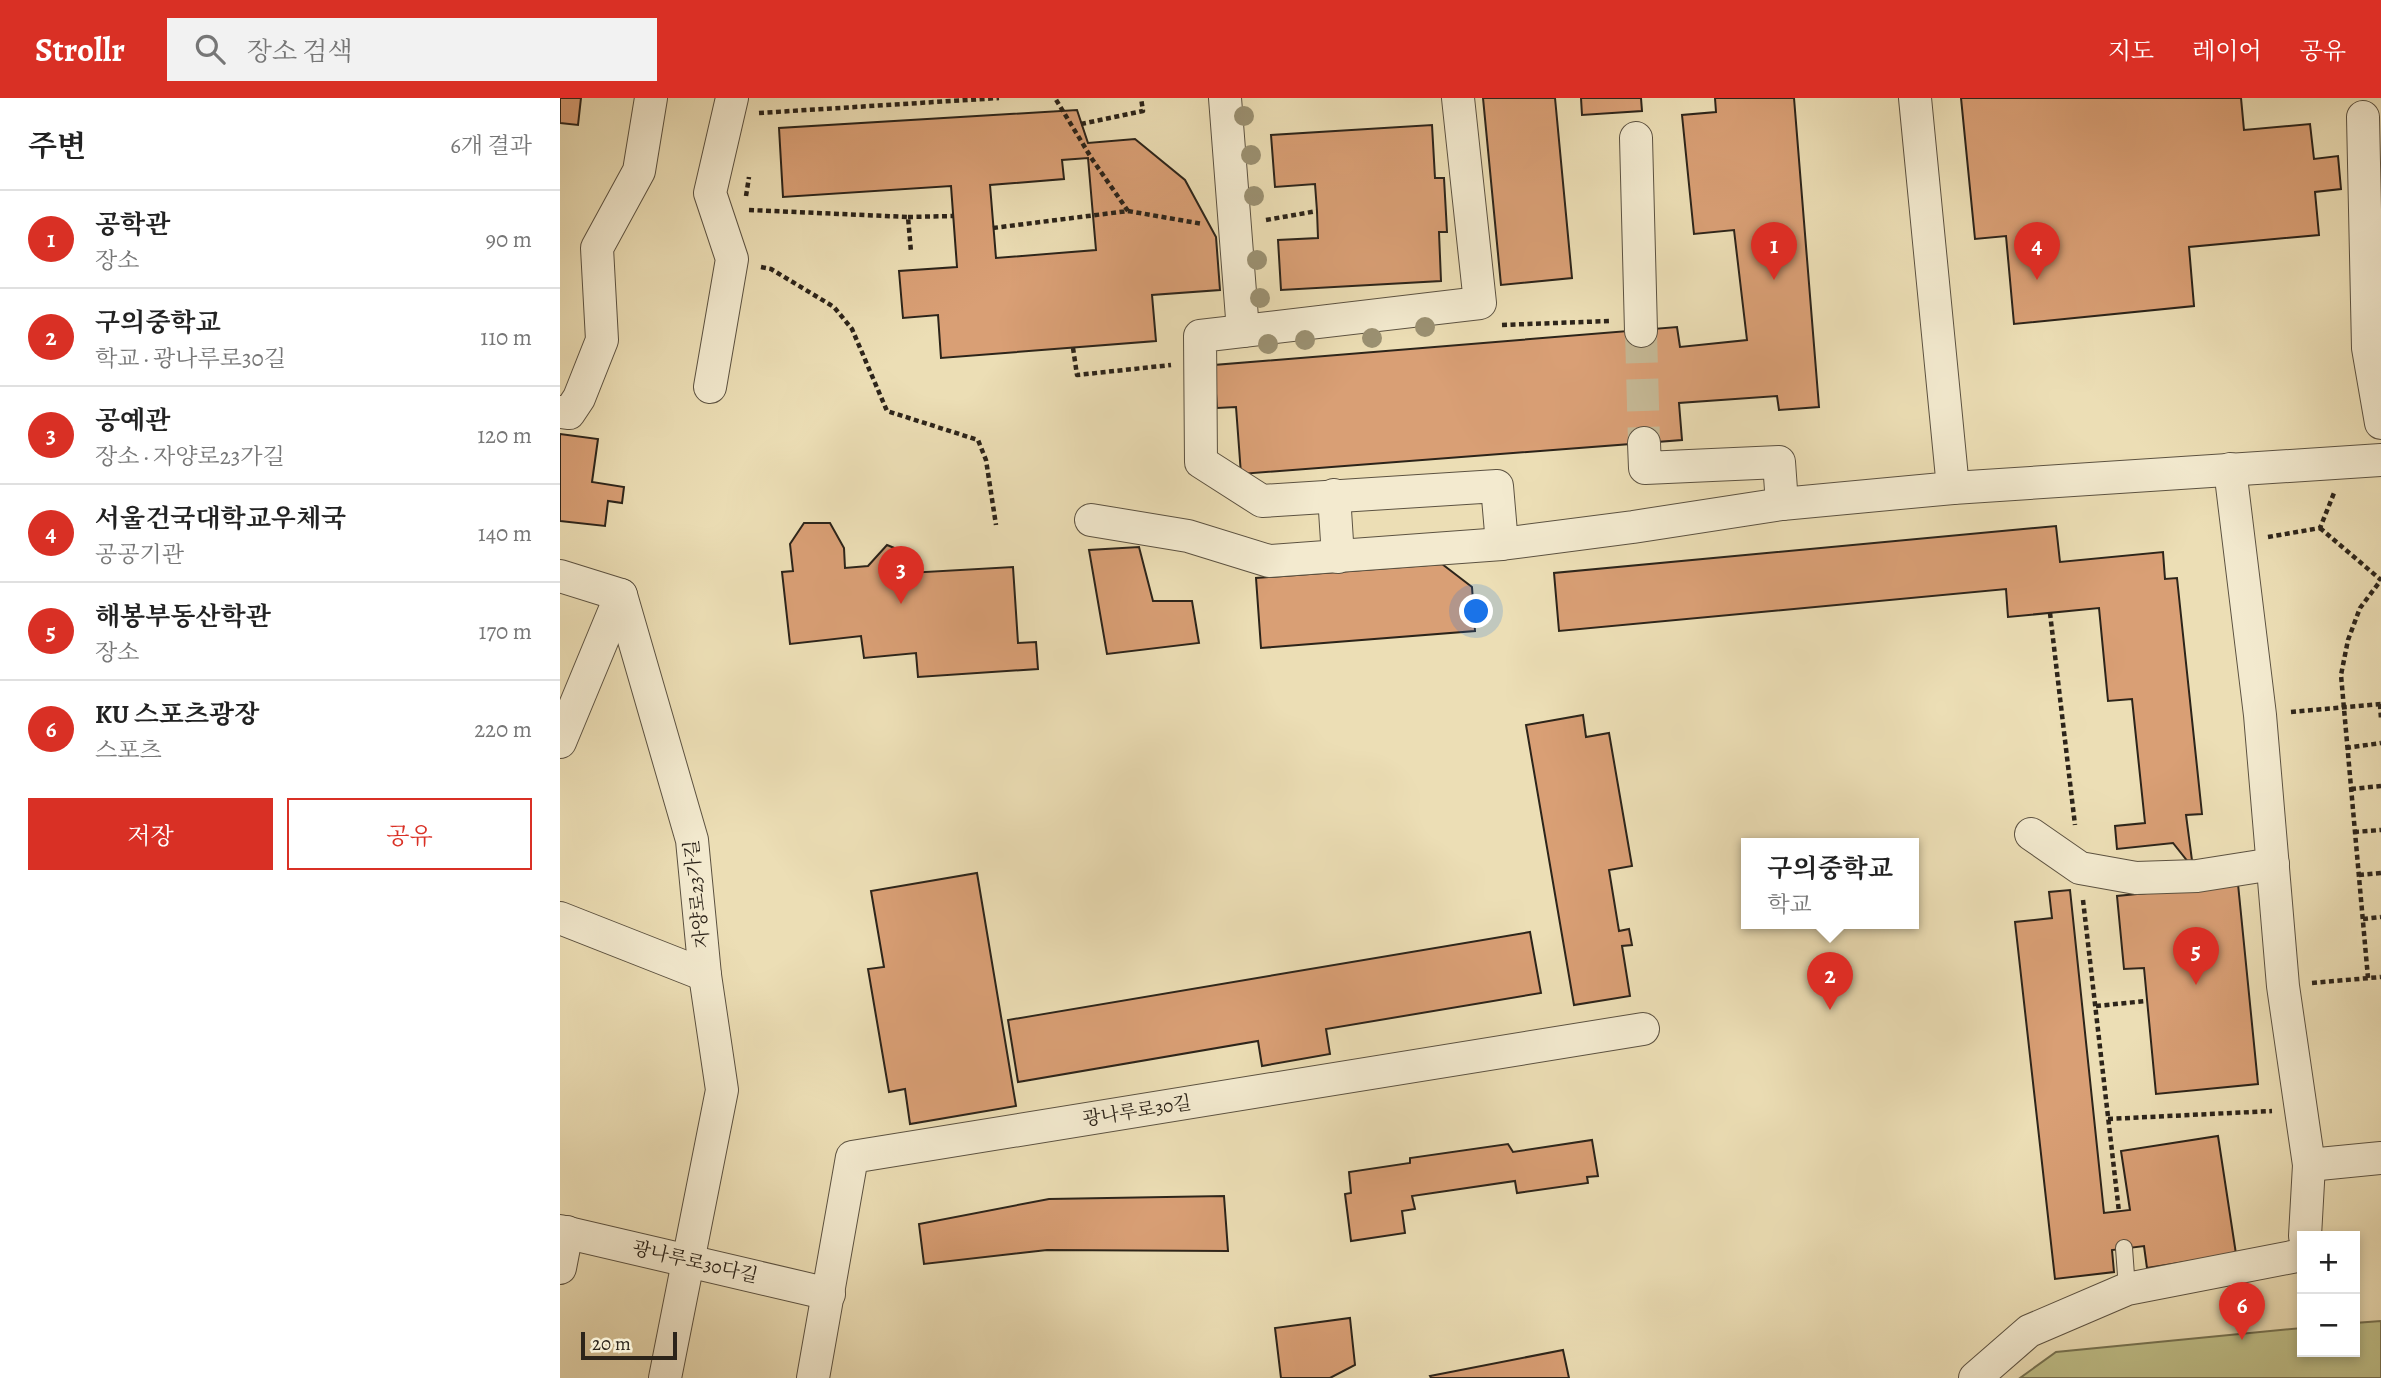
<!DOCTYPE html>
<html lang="ko">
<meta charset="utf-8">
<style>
:root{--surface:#fff;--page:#f2f2f2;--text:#222;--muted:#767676;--line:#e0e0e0;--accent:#d93025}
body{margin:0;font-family:Alegreya,"Noto Serif KR",serif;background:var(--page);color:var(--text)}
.controls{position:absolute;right:21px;bottom:21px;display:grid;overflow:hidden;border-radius:0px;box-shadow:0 4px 10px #0003}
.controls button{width:63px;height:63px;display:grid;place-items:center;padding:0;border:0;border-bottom:2px solid var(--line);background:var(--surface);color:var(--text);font:35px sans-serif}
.scale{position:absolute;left:21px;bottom:18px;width:96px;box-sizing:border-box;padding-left:7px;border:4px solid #2c241a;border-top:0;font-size:19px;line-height:24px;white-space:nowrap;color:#2c241a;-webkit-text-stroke:5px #f3eacf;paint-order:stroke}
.you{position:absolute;left:917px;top:514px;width:24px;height:24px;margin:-18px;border:5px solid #fff;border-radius:50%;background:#1a73e8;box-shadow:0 0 0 10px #1a73e833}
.badge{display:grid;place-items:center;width:46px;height:46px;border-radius:50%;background:var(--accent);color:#fff;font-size:23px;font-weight:700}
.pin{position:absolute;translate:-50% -58px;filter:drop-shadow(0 2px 4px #0008)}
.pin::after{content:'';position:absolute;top:37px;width:24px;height:21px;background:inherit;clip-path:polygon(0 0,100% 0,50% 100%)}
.popup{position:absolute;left:1181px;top:740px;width:178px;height:91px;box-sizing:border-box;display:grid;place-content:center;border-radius:0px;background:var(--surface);filter:drop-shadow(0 2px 5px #0005);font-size:23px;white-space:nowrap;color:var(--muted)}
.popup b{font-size:26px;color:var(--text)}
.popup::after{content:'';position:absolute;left:50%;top:100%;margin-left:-14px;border:14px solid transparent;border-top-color:var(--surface)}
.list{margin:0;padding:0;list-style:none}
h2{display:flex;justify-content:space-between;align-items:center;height:91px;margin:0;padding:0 28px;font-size:30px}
h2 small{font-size:23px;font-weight:400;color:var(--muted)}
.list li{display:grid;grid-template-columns:46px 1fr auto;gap:21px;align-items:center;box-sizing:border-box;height:98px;padding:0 28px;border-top:2px solid var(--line)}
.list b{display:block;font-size:26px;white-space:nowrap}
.list p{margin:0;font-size:23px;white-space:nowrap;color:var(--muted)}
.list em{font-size:23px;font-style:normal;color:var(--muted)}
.actions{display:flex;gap:14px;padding:21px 28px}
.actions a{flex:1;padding:16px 0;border:2px solid var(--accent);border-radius:0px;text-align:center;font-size:24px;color:var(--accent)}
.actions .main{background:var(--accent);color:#fff}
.icon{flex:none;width:38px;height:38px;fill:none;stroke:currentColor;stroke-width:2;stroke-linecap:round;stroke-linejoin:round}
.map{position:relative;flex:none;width:1821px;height:1280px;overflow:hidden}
header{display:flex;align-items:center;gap:42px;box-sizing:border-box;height:98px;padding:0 35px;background:var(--accent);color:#fff}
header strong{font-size:33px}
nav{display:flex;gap:38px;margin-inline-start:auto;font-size:24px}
.search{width:490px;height:63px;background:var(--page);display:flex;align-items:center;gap:18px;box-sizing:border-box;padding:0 24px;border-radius:0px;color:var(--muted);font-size:26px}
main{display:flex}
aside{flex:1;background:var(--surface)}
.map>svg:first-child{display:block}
</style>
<header>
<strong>Strollr</strong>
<div class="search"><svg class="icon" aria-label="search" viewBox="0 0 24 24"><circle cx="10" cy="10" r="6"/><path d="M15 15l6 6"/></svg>장소 검색</div>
<nav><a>지도</a><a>레이어</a><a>공유</a></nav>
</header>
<main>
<aside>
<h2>주변<small>6개 결과</small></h2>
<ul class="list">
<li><span class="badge">1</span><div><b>공학관</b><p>장소</p></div><em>90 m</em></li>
<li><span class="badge">2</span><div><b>구의중학교</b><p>학교 · 광나루로30길</p></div><em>110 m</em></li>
<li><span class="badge">3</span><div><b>공예관</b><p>장소 · 자양로23가길</p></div><em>120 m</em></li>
<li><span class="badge">4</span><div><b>서울건국대학교우체국</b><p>공공기관</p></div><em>140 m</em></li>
<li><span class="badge">5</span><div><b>해봉부동산학관</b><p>장소</p></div><em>170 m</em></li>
<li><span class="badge">6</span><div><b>KU 스포츠광장</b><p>스포츠</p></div><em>220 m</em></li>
</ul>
<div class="actions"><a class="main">저장</a><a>공유</a></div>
</aside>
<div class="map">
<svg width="1821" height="1280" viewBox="0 0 1821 1280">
<rect width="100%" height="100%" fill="#ecdeb5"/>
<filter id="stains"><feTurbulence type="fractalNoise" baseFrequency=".00286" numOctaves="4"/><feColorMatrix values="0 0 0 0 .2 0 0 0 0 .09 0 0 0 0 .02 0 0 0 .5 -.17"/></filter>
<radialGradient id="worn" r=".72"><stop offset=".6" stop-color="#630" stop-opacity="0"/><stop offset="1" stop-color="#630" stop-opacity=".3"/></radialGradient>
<polygon fill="#bfbf88" stroke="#767251" stroke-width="2" points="1821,1223 1821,1280 1460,1280 1496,1254 1742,1230 1742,1254 1795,1254 1795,1225"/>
<g fill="#d99f75" stroke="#2c241a" stroke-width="2" fill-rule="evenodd">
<polygon points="0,0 21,0 18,27 0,25"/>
<polygon points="923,0 995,0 1012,180 941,187"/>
<polygon points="1021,0 1081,0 1082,13 1022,17"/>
<polygon points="1155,0 1234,0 1259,309 1219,312 1217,298 1119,305 1122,342 681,376 676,309 657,310 654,267 1117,229 1120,249 1187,242 1174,132 1134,136 1122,17 1156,14"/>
<polygon points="1401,0 1681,0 1684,32 1750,26 1754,61 1778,58 1781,91 1755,94 1759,137 1629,149 1634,208 1454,226 1446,138 1415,141"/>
<path d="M517,12L528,45L575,41L625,82L656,139L660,192L592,197L596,243L381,260L378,217L343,220L339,173L397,169L391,88L223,99L219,30ZM528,60L536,152L436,160L430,87L504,81L502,62Z"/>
<polygon points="872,27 875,80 884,80 887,134 879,134 881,183 721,192 718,142 758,140 757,113 755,86 715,89 711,37"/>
<polygon points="0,336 38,341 32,384 64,389 62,405 48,403 45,428 0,423"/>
<polygon points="244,425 270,425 284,450 285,470 308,468 327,447 347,455 348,475 453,469 458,545 476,544 478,571 358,579 356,555 304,560 301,538 230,546 222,474 233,473 230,446"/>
<polygon points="1496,428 1500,464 1603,454 1605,481 1617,480 1642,716 1626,717 1633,770 1613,745 1557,751 1555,728 1585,725 1572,601 1548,603 1539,510 1448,519 1446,491 999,533 994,475"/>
<polygon points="579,449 593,503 632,503 639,545 547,556 529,452"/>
<polygon points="882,466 912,489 915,533 701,550 696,480"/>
<polygon points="1023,617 1026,639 1049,635 1072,768 1049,772 1059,833 1069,831 1072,847 1062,848 1070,898 1014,907 966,627"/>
<polygon points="417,775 456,1008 350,1026 345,991 329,994 308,871 324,869 311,793"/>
<polygon points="1678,786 1698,986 1596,996 1584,870 1564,871 1557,798"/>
<polygon points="1510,792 1544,1115 1570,1112 1561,1053 1658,1038 1676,1156 1587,1170 1584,1148 1552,1152 1554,1174 1495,1181 1455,824 1492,820 1489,794"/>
<polygon points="970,834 981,895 766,931 770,956 702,968 698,943 458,984 448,922"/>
<polygon points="1032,1042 1038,1078 1027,1079 1028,1085 957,1095 955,1083 852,1098 855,1111 842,1113 845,1135 791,1143 785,1096 791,1095 789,1074 850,1065 850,1060 948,1046 953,1054"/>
<polygon points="664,1098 668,1153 487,1152 364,1166 359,1126 489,1101"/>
<polygon points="790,1220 795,1267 770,1280 721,1280 715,1230"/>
<polygon points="1003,1252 1009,1280 871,1280 870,1278"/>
</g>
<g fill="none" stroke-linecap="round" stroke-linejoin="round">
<polyline stroke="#c6b996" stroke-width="32" stroke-dasharray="32 16" stroke-linecap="butt" points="1081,233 1084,345"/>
<g stroke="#5c5241" stroke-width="18">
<polyline id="service" points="1564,1150 1567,1191"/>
</g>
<g stroke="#5c5241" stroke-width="34">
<g id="minor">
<polyline points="665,0 683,233"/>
<polyline points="898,0 920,205 640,238 641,364 702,403 937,388 942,446"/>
<polyline points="1803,19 1808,250 1821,325"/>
<polyline points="1076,40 1081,233"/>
<polyline points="150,289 172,161 150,95 172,0"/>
<polyline points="0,314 9,315 19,300 42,242 37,150 79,73 91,0"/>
<polyline points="1084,345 1085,370 1219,364 1222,406"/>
<polyline points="1670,371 1700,617 1723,888 1749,1067 1745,1138"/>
<polyline points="1393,390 1821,362"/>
<polyline points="774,397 778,459"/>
<polyline points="531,422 628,438 709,463 942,446 1073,429 1222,406 1393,390 1355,0"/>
<polyline points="0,478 61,497 132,742 145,877 162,992 105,1280"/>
<polyline points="0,644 61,497"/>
<polyline points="1471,736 1520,770 1576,780 1637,778 1713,766"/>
<polyline points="0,820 145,877"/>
<polyline points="1749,1067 1821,1060"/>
<polyline points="0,1133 269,1196"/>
<polyline points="0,1170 7,1134"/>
<polyline points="253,1280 292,1059 1083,931"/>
<polyline points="1415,1280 1469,1233 1567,1191 1742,1157"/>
</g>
</g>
<g stroke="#2c241a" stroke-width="4.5" stroke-dasharray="5 3.5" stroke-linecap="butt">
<polyline points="199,15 439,0"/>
<polyline points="521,26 583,13 581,0"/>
<polyline points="186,98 189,79"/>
<polyline points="189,112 348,119 351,154"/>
<polyline points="568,113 643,126"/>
<polyline points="348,119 393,118"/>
<polyline points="706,122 757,113"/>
<polyline points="433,130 568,113 532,61 495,0"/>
<polyline points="201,169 211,171 274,209 292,231 327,313 418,342 426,362 436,427"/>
<polyline points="942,227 1049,223"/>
<polyline points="513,250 517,277 611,267"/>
<polyline points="1760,430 1821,482 1800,510 1788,542 1781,577 1808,880"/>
<polyline points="1708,439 1760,430 1774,395"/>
<polyline points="1490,515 1515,727"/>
<polyline points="1820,606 1821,621"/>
<polyline points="1731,614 1821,606"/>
<polyline points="1786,650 1821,645"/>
<polyline points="1791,691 1821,688"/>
<polyline points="1794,734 1821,732"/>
<polyline points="1799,777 1821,775"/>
<polyline points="1523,802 1559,1114"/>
<polyline points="1803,821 1821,819"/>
<polyline points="1752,885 1821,879"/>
<polyline points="1536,908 1586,903"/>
<polyline points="1548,1021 1712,1013"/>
</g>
<use href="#service" stroke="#f3eacf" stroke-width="16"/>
<use href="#minor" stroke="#f3eacf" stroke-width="32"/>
</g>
<g fill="#9b9172">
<circle cx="684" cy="18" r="10"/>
<circle cx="691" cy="57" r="10"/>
<circle cx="694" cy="98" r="10"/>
<circle cx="697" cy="162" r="10"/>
<circle cx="700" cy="200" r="10"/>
<circle cx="865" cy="229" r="10"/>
<circle cx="812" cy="240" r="10"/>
<circle cx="745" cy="242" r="10"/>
<circle cx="708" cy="246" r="10"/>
</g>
<g text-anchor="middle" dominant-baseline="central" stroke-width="5" stroke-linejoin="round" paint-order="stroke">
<g font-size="19" fill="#2c241a" stroke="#f3eacf">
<text transform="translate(137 796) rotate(-96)">자양로23가길</text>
<text transform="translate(577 1013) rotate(-9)">광나루로30길</text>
<text transform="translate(135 1164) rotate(13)">광나루로30다길</text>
</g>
</g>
<rect width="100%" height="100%" filter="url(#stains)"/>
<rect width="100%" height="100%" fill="url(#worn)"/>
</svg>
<div class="controls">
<button>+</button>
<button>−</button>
</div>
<div class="scale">20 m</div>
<div class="you"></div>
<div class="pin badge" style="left:1214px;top:182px">1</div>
<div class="pin badge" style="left:1270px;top:912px">2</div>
<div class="popup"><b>구의중학교</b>학교</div>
<div class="pin badge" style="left:341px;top:506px">3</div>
<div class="pin badge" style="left:1477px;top:182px">4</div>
<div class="pin badge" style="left:1636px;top:887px">5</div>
<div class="pin badge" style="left:1682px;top:1242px">6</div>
</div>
</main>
